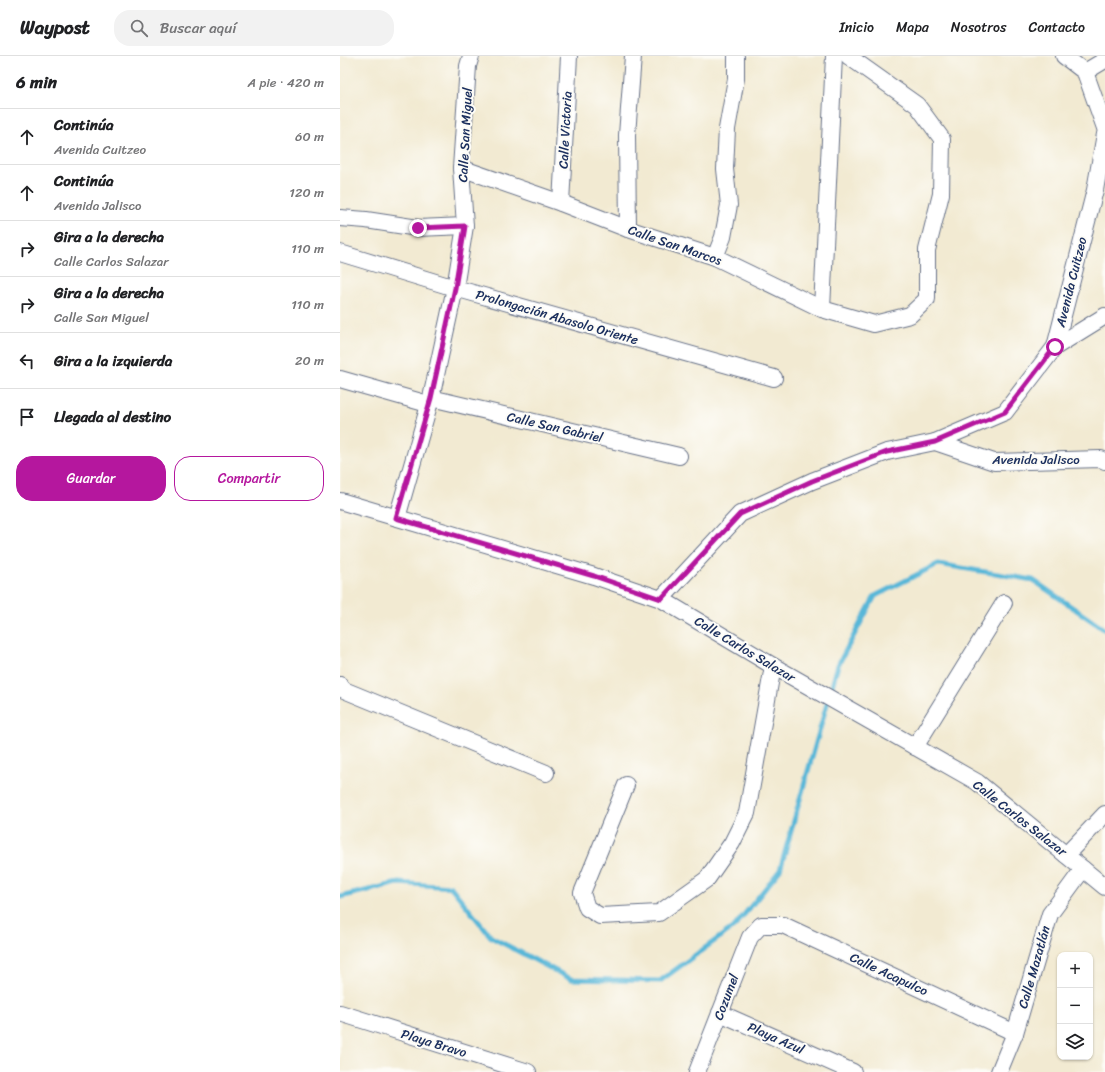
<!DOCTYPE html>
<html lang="es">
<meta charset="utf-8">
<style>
:root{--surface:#fff;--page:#f2f2f2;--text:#202124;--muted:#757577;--line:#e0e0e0;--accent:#b5179e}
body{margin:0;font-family:Sriracha,sans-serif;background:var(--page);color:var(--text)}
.controls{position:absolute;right:12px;bottom:12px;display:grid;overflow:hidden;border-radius:8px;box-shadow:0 1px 3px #0004}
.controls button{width:36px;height:36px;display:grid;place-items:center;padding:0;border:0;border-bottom:1px solid var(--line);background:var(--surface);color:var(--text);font:20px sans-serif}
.stop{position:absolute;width:12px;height:12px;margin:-9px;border:3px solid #b5179e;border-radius:50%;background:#fff}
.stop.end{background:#b5179e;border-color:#fff;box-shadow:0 1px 4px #0008}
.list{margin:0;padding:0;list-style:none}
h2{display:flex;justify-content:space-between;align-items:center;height:52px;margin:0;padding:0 16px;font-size:17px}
h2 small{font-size:13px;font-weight:400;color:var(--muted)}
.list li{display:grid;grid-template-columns:26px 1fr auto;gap:12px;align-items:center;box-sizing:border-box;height:56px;padding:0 16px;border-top:1px solid var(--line)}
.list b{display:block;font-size:15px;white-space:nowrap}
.list p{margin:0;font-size:13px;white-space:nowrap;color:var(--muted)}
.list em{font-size:13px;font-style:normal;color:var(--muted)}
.actions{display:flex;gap:8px;padding:12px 16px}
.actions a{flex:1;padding:9px 0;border:1px solid var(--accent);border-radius:16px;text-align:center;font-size:14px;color:var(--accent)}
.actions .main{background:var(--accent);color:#fff}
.icon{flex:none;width:22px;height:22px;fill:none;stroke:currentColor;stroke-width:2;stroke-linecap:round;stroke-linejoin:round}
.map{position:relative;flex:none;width:765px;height:1016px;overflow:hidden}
header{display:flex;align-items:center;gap:24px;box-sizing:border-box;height:56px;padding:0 20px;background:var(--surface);border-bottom:1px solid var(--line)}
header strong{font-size:19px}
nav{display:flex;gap:22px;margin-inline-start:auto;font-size:14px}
.search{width:280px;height:36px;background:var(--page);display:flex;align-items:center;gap:10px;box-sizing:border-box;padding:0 14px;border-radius:16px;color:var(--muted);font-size:15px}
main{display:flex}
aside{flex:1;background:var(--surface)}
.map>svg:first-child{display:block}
</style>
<header>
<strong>Waypost</strong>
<div class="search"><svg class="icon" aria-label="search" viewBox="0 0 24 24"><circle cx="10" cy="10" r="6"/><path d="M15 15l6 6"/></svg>Buscar aquí</div>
<nav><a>Inicio</a><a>Mapa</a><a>Nosotros</a><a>Contacto</a></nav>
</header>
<main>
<aside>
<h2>6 min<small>A pie · 420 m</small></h2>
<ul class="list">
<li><svg class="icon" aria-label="ahead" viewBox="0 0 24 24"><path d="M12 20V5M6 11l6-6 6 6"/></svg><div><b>Continúa</b><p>Avenida Cuitzeo</p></div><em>60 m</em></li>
<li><svg class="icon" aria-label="ahead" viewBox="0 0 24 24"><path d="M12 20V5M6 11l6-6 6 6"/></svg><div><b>Continúa</b><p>Avenida Jalisco</p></div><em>120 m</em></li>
<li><svg class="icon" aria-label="right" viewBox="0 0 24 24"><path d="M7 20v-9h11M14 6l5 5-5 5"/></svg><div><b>Gira a la derecha</b><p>Calle Carlos Salazar</p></div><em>110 m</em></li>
<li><svg class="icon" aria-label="right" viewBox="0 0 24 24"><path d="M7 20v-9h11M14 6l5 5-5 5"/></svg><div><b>Gira a la derecha</b><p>Calle San Miguel</p></div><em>110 m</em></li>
<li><svg class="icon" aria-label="left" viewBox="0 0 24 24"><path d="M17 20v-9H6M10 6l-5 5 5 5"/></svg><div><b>Gira a la izquierda</b></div><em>20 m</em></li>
<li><svg class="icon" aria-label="arrive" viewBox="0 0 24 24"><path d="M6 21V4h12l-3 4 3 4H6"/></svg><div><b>Llegada al destino</b></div></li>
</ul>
<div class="actions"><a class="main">Guardar</a><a>Compartir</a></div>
</aside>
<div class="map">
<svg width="765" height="1016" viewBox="0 0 765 1016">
<rect width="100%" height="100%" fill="#fdfcf7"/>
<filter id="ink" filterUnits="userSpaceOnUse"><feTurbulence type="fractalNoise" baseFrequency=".025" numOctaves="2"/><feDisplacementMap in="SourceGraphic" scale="8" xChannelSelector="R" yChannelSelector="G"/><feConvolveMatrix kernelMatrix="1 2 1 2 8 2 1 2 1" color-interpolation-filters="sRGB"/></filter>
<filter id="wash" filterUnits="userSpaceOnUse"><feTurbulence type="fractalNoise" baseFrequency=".012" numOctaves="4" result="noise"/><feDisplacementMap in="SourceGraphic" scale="16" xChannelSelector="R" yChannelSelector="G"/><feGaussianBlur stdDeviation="0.9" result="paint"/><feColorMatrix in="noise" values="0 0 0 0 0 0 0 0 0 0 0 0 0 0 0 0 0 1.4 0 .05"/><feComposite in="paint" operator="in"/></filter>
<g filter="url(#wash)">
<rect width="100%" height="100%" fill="#f2ead2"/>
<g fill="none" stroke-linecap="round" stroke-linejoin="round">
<polyline stroke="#59b7d8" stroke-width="5" points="0,841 58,827 111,831 151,881 231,923 320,925 395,870 440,814 498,609 535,540 598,508 693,524 765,574"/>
</g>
</g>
<g filter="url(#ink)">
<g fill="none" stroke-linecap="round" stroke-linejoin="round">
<g stroke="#667087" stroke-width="18">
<g id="street">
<polyline points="724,0 745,16 765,72"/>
<polyline points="745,16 765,4"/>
<polyline points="121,112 221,147 288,173 375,201 482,253 534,268 570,259 587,243 587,194 601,138 602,83 577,49 508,0"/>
<polyline points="221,147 229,0"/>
<polyline points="0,162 26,164 78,172 125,170"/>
<polyline points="288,173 287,79 293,0"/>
<polyline points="0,197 115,232 434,322"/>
<polyline points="375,201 383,181 389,149 385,113 387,73 396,23 396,0"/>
<polyline points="482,253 494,0"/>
<polyline points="715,291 765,260"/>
<polyline points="0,323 88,348"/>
<polyline points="91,342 339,400"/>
<polyline points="595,386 665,356 715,291 755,134 765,78"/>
<polyline points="0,445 254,520 321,543 433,610 637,726 765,831"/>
<polyline points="57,462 91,342 115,232 125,170 121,112 128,10 131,0"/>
<polyline points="321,543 400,458 472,425 547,396 595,386 654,406 761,403 765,405"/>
<polyline points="0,629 4,634 206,717"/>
<polyline points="575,691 664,547"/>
<polyline points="286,729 242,837 247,852 260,860 319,857 367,823 392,787 407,757 433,610"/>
<polyline points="726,799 765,758"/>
<polyline points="0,957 188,1016"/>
<polyline points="380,957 513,1016"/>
<polyline points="357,1016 410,881 421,869 443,869 675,977"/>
<polyline points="659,1016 675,977 710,858 743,813"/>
</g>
</g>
<use href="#street" stroke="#fff" stroke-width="16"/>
</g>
</g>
<g fill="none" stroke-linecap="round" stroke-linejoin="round" filter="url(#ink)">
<polyline stroke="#b5179e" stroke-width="5" points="78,172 125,170 115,232 91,342 56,462 254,520 321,543 400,458 472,425 547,396 595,386 665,356 715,291"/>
</g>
<g text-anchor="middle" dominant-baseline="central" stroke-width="4" stroke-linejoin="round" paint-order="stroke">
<g font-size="13" fill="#1b2f5e" stroke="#fdfcf7">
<text transform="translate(225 74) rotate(-87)">Calle Victoria</text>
<text transform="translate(125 79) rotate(-87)">Calle San Miguel</text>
<text transform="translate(335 189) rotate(19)">Calle San Marcos</text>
<text transform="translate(731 226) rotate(-76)">Avenida Cuitzeo</text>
<text transform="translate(217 261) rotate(16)">Prolongación Abasolo Oriente</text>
<text transform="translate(215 371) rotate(13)">Calle San Gabriel</text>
<text x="696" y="403">Avenida Jalisco</text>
<text transform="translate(405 593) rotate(31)">Calle Carlos Salazar</text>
<text transform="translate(680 762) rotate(38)">Calle Carlos Salazar</text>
<text transform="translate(694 911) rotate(-74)">Calle Mazatlán</text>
<text transform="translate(549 918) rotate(25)">Calle Acapulco</text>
<text transform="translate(386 941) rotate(-69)">Cozumel</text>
<text transform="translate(436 982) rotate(24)">Playa Azul</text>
<text transform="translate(94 987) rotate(17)">Playa Bravo</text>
</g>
</g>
</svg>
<div class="controls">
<button>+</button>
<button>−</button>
<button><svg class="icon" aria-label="layers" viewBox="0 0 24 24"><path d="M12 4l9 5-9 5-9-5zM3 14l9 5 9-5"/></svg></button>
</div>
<div class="stop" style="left:715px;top:291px"></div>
<div class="stop end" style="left:78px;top:172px"></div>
</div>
</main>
